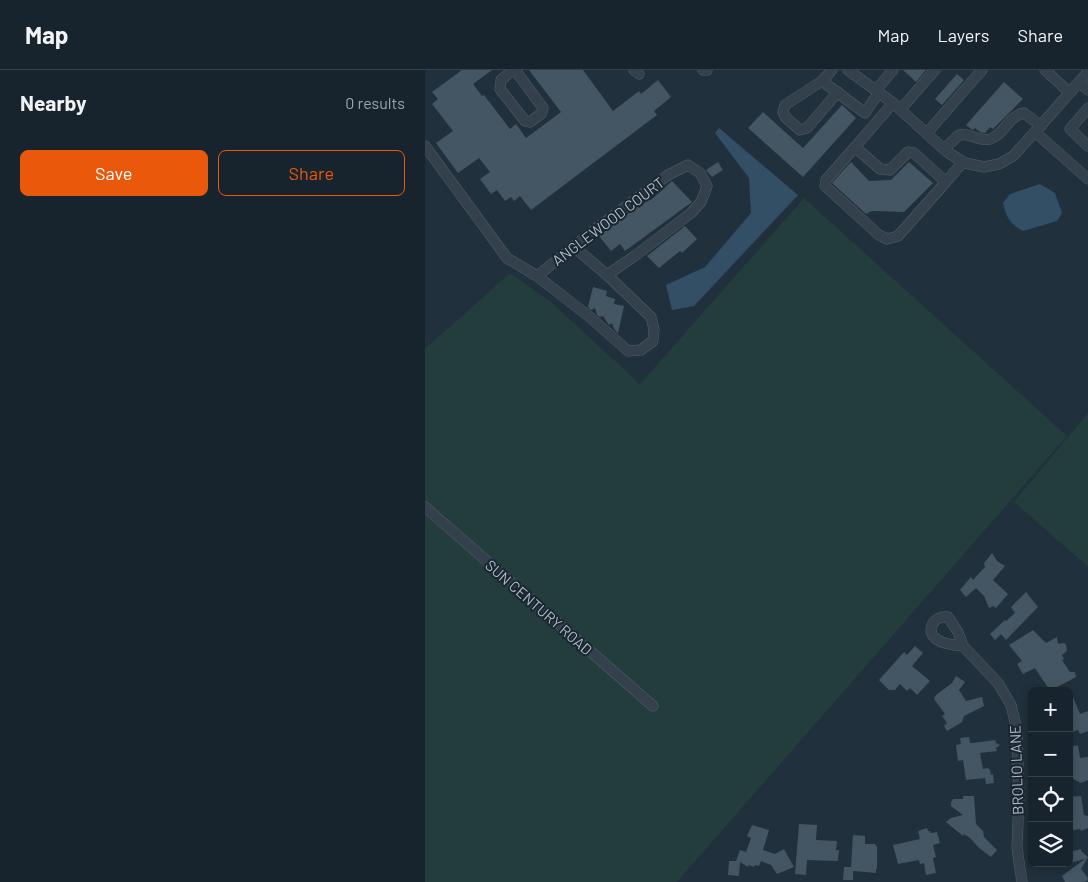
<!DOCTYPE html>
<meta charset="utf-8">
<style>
:root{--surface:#18242d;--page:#212c35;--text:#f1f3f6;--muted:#9fa4aa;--line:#364149;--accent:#ea580c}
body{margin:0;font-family:Barlow,sans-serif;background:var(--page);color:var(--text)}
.controls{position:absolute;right:15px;bottom:15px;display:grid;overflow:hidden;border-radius:8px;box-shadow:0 2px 8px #0003}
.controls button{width:45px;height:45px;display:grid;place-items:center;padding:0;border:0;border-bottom:1px solid var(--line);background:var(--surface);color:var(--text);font:25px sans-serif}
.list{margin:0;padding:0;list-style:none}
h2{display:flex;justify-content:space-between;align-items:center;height:65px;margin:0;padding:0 20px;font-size:21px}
h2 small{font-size:16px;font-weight:400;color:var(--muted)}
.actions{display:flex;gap:10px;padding:15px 20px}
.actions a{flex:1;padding:11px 0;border:1px solid var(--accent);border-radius:8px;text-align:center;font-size:18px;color:var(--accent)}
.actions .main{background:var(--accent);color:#fff}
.icon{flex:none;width:28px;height:28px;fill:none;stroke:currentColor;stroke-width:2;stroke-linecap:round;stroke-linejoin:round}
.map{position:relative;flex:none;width:663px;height:812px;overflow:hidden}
header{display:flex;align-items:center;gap:30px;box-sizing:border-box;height:70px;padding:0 25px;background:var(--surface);border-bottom:1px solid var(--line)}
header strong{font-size:24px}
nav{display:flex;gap:28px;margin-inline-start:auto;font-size:18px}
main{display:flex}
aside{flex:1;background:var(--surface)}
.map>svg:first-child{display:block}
</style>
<header>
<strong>Map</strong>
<nav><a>Map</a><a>Layers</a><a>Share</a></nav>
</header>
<main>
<aside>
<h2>Nearby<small>0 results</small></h2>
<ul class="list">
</ul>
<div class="actions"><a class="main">Save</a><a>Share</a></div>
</aside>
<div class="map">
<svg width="663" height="812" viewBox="0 0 663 812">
<rect width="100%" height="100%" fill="#20303c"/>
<g fill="#223d3c">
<polygon points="379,128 642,366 252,812 0,812 0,279 85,203 126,232 215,314"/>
<polygon points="663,343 663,497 589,432"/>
</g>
<g fill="#324f65">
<polygon points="294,58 373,125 269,236 247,240 241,215 280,197 326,143 324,108 290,63"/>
<path d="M615,114L630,123L637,143L632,151L598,161C585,154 581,147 578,133L585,124Z"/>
</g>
<g fill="#445663">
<polygon points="37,0 67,0 48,14 57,26 59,25 85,59 91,54 101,68 136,42 104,0 158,0 188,41 214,21 216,24 233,10 246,27 229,41 232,45 106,140 95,126 89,131 86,127 80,131 72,120 66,124 55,109 65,102 54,88 33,103 11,73 28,61 7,34 13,29 7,22"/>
<polygon points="478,0 501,0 491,12"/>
<polygon points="532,4 539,10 517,35 510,29"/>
<polygon points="579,12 598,29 568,59 565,57 560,63 555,62 550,58 548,60 546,59 541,55"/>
<polygon points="417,35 431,48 378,107 323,58 338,42 378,78"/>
<polygon points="293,92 298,100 287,107 281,100"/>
<polygon points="426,92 444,111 466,110 484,92 508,113 479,142 447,141 441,144 407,113"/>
<polygon points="247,111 267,132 200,181 195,174 186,181 174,166 212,137 214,138 224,129 226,130"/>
<polygon points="260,156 272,169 257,183 255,181 234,198 222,186"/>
<polygon points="168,217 182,221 181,226 190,229 189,234 199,236 193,263 189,259 187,253 184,255 178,246 175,247 172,245 170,238 166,240 163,237"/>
<polygon points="567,483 572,491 580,496 568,510 583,524 571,538 568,536 564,538 559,526 551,518 541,527 535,520 546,507 548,510 560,497 559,493"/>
<polygon points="601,522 613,537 581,570 576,564 570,570 565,564 580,550 581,551 590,543 586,537"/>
<polygon points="608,560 621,573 632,567 633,574 638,573 641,574 642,581 637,585 639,589 637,590 645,602 650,602 651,607 625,621 610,598 598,604 592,594 597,591 584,575"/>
<polygon points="490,576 498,583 487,596 505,611 492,625 485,618 482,621 475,614 470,620 464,620 454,610 479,582 482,585"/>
<polygon points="531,606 540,612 534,620 541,631 557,627 559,636 539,646 537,652 522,661 519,656 522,653 517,646 520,644 509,629 511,625 527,613"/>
<polygon points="644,617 655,644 663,641 663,661 655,664 653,660 644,663"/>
<polygon points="544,667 545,673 548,673 570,670 571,673 575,675 571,678 572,681 555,683 558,699 563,698 565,700 566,705 568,704 569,713 561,714 560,708 541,710 538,690 533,691 531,675 536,674 535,668"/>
<polygon points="653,675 655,688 663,687 663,710 656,713 644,707 644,677"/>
<polygon points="538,726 549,726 551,754 558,761 559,767 572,780 566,787 554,778 545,768 539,764 538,766 521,752 526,748 538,745 526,736 526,732 528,729 538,729"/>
<polygon points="656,726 659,745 663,746 663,758 656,761 655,759 644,761 644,727"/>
<polygon points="374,754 392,755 391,770 412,771 411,780 414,780 413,791 382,790 381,805 370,804"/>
<polygon points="327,755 344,760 338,780 350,784 359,779 369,797 352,804 346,795 336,791 334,796 330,795 329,797 324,795 323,797 315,792 314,806 303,805 304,791 313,791 311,791 315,780 321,782 326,768 322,766"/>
<polygon points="502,758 503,761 505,761 506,763 512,762 515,773 508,775 511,787 508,788 511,803 501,805 499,793 495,794 494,790 473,794 468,775 495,769 493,761"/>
<polygon points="428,765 440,766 440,774 450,774 452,777 452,799 451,799 451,803 428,801 428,810 418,810 419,797 426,797"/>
<polygon points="656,779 656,781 663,787 656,799 663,808 662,811 658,812 640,812 637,806 660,789 644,793 644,782"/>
</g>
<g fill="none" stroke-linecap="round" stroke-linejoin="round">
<g stroke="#525f69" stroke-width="11">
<g id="minor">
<polyline points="88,0 76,10 75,19 100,51 105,52 117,43 118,38 90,0"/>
<polyline points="209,0 214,4"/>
<polyline points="278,0 282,0"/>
<polyline points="407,0 397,11 440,43 454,22"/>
<polyline points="423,0 468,33 522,82 540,93 559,97 574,94 588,86 610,62"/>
<polyline points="620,0 645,23"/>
<polyline points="663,2 610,62 663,109"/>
<polyline points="397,11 360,35 358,42 361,48 375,60 382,58 413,22"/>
<polyline points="654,12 663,20"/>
<polyline points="451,20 468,0"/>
<polyline points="468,33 430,77 455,99 465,100 483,82 489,83 521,112 538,92"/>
<polyline points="663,38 645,59 663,76"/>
<polyline points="476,39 510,0"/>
<polyline points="502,63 557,0"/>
<polyline points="0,76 82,188 112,206 168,161 243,105 263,95 275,103 282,116 276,132 266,143 211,185 182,205"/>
<polyline points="430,77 401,110 400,116 454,165 462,169 473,166 521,112"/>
<path d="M519,79L534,65C544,62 553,72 565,69C579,65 584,45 599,43L616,56"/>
<polyline points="112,206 166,248 203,281 216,280 228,271 229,259 226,247 182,205 148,176"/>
<polyline points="0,437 228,636"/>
<path d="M538,576C530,575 520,575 513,570C499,562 508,545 523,547L533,562L538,576L573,613L586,635L592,660L594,726L592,778L597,812"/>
</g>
</g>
<use href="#minor" stroke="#34414c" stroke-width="10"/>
</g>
<g text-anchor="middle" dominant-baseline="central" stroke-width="4" stroke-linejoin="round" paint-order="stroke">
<g font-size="15" fill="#afbcc8" stroke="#1a2630">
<text transform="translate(183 151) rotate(-37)">ANGLEWOOD COURT</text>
<text transform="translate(114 537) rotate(41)">SUN CENTURY ROAD</text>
<text transform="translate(591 700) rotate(-92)">BROLIO LANE</text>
</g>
</g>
</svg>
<div class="controls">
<button>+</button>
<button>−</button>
<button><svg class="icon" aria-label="locate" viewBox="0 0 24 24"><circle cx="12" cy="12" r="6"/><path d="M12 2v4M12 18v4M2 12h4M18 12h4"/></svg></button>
<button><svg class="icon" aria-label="layers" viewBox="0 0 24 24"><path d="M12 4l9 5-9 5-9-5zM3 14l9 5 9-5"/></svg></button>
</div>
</div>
</main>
